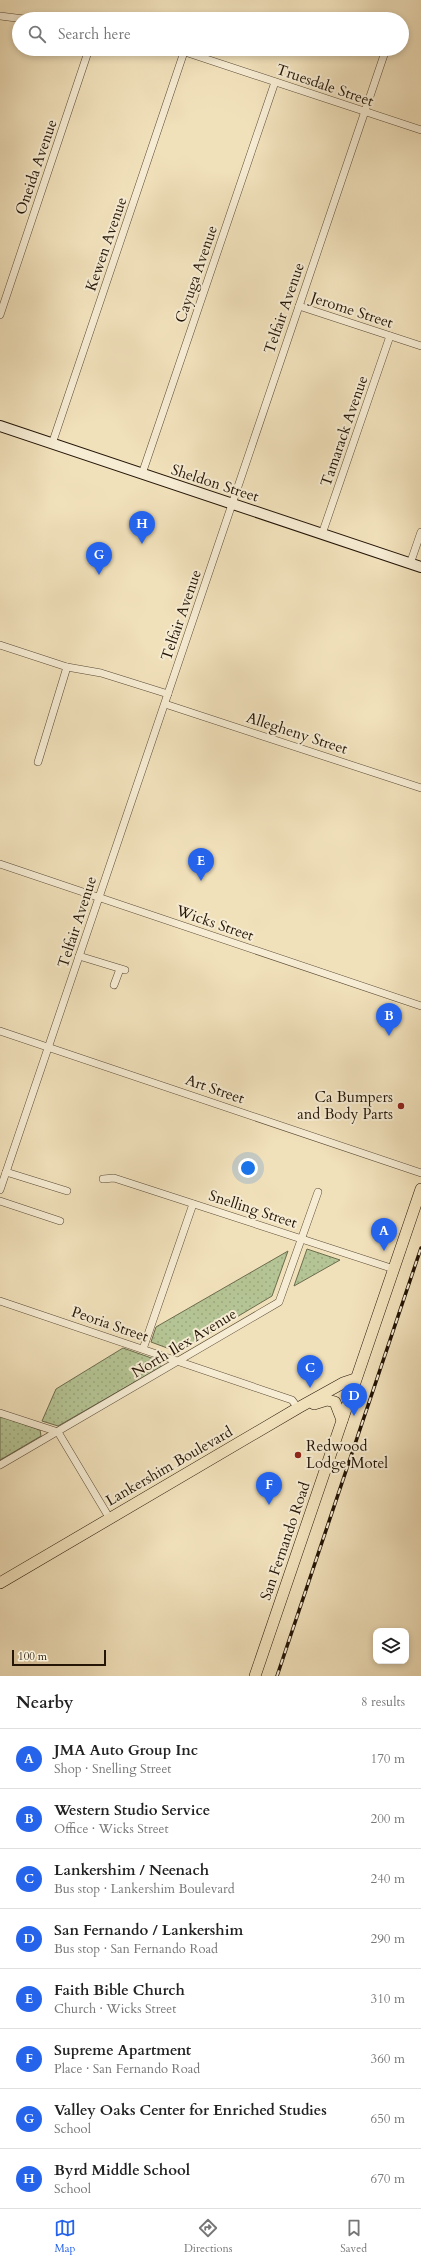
<!DOCTYPE html>
<meta charset="utf-8">
<style>
:root{--surface:#fff;--page:#f6f6f6;--text:#222;--muted:#767676;--line:#e0e0e0;--accent:#2563eb}
body{margin:0;font-family:Cardo,serif;background:var(--page);color:var(--text)}
.controls{position:absolute;right:12px;bottom:12px;display:grid;overflow:hidden;border-radius:8px;box-shadow:0 2px 6px #0003}
.controls button{width:36px;height:36px;display:grid;place-items:center;padding:0;border:0;border-bottom:1px solid var(--line);background:var(--surface);color:var(--text);font:20px sans-serif}
.scale{position:absolute;left:12px;bottom:10px;width:94px;box-sizing:border-box;padding-left:4px;border:2px solid #241507;border-top:0;font-size:11px;line-height:14px;white-space:nowrap;color:#241507;-webkit-text-stroke:3px #f6ecd3;paint-order:stroke}
.you{position:absolute;left:248px;top:1168px;width:14px;height:14px;margin:-10px;border:3px solid #fff;border-radius:50%;background:#1a73e8;box-shadow:0 0 0 6px #1a73e833}
.badge{display:grid;place-items:center;width:26px;height:26px;border-radius:50%;background:var(--accent);color:#fff;font-size:13px;font-weight:700}
.pin{position:absolute;translate:-50% -33px;filter:drop-shadow(0 1px 2px #0008)}
.pin::after{content:'';position:absolute;top:21px;width:14px;height:12px;background:inherit;clip-path:polygon(0 0,100% 0,50% 100%)}
.list{margin:0;padding:0;list-style:none}
h2{display:flex;justify-content:space-between;align-items:center;height:52px;margin:0;padding:0 16px;font-size:17px}
h2 small{font-size:13px;font-weight:400;color:var(--muted)}
.list li{display:grid;grid-template-columns:26px 1fr auto;gap:12px;align-items:center;box-sizing:border-box;height:60px;padding:0 16px;border-top:1px solid var(--line)}
.list b{display:block;font-size:15px;white-space:nowrap}
.list p{margin:0;font-size:13px;white-space:nowrap;color:var(--muted)}
.list em{font-size:13px;font-style:normal;color:var(--muted)}
.icon{flex:none;width:22px;height:22px;fill:none;stroke:currentColor;stroke-width:2;stroke-linecap:round;stroke-linejoin:round}
.map{position:relative;flex:none;width:421px;height:1676px;overflow:hidden}
.search{position:absolute;background:var(--surface);box-shadow:0 2px 6px #0003;left:12px;right:12px;top:12px;height:44px;display:flex;align-items:center;gap:10px;box-sizing:border-box;padding:0 14px;border-radius:22px;color:var(--muted);font-size:15px}
.sheet{height:532px;background:var(--surface)}
nav{display:flex;justify-content:space-around;align-items:center;box-sizing:border-box;height:56px;border-top:1px solid var(--line);background:var(--surface);font-size:11px;color:var(--muted)}
nav a{display:grid;justify-items:center;gap:2px}
nav .on{color:var(--accent)}
.map>svg:first-child{display:block}
</style>
<div class="map">
<svg width="421" height="1676" viewBox="0 0 421 1676">
<defs>
<pattern id="grass-dots" width="8" height="8" patternUnits="userSpaceOnUse"><rect width="8" height="8" fill="#b5c494"/><path d="M2 2h.1M6 6h.1" fill="none" stroke="#9ca87e" stroke-width="1.8" stroke-linecap="round"/></pattern>
</defs>
<rect width="100%" height="100%" fill="#f1e1bb"/>
<filter id="stains"><feTurbulence type="fractalNoise" baseFrequency=".005" numOctaves="4"/><feColorMatrix values="0 0 0 0 .2 0 0 0 0 .09 0 0 0 0 .02 0 0 0 .5 -.17"/></filter>
<radialGradient id="worn" r=".72"><stop offset=".6" stop-color="#630" stop-opacity="0"/><stop offset="1" stop-color="#630" stop-opacity=".3"/></radialGradient>
<g fill="url(#grass-dots)" stroke="#6c6c4e">
<polygon points="307,1249 340,1260 294,1286"/>
<polygon points="288,1251 272,1296 178,1352 151,1342 156,1327"/>
<polygon points="123,1348 160,1361 161,1367 58,1426 42,1421 56,1389"/>
<polygon points="0,1416 40,1430 41,1436 0,1460"/>
</g>
<g fill="none" stroke-linecap="round" stroke-linejoin="round">
<g stroke="#574834" stroke-width="8">
<g id="street">
<polyline points="0,16 24,19"/>
<polyline points="176,49 421,130"/>
<polyline points="299,306 421,346"/>
<polyline points="0,315 89,49"/>
<polyline points="52,444 184,52"/>
<polyline points="142,474 275,82"/>
<polyline points="322,534 390,336"/>
<polyline points="410,564 421,532"/>
<polyline points="0,645 67,667 101,673 168,694"/>
<polyline points="165,704 421,788"/>
<polyline points="38,762 67,667"/>
<polyline points="0,864 421,1006"/>
<polyline points="79,956 125,970"/>
<polyline points="114,985 120,969"/>
<polyline points="0,1031 421,1173"/>
<polyline points="6,1172 67,1191"/>
<polyline points="103,1179 114,1178 394,1269"/>
<polyline points="0,1190 386,49"/>
<polyline points="0,1201 60,1221"/>
<polyline points="0,1301 292,1400 298,1408"/>
<polyline points="143,1349 193,1204"/>
<polyline points="0,1413 58,1432 110,1519"/>
<polyline points="0,1465 279,1302 318,1192"/>
</g>
</g>
<g stroke="#241507" stroke-width="12">
<polyline id="secondary" points="0,426 421,567"/>
</g>
<g stroke="#241507" stroke-width="12">
<g id="primary">
<polyline points="314,1404 327,1400 335,1402 342,1420"/>
<polyline points="0,1583 298,1408 343,1383 355,1379"/>
<polyline points="255,1676 421,1189"/>
</g>
</g>
<use href="#street" stroke="#f6ecd3" stroke-width="7"/>
<use href="#secondary" stroke="#f6ecd3" stroke-width="10"/>
<use href="#primary" stroke="#f1e1bb" stroke-width="11"/>
<g stroke="#241507" stroke-width="3.5">
<polyline id="rail" points="277,1676 421,1248"/>
</g>
<use href="#rail" stroke="#f6ecd3" stroke-width="2" stroke-dasharray="6" stroke-linecap="butt"/>
</g>
<g fill="#8f2418" stroke="#f6ecd3" stroke-width="1.5">
<circle cx="401" cy="1106" r="4"/>
<circle cx="298" cy="1455" r="4"/>
</g>
<g text-anchor="middle" dominant-baseline="central" stroke-width="4" stroke-linejoin="round" paint-order="stroke">
<g font-size="15" fill="#241507" stroke="#f6ecd3">
<text transform="translate(325 85) rotate(19)">Truesdale Street</text>
<text transform="translate(36 167) rotate(-71)">Oneida Avenue</text>
<text transform="translate(106 244) rotate(-71)">Kewen Avenue</text>
<text transform="translate(196 274) rotate(-71)">Cayuga Avenue</text>
<text transform="translate(284 308) rotate(-71)">Telfair Avenue</text>
<text transform="translate(352 310) rotate(18)">Jerome Street</text>
<text transform="translate(344 431) rotate(-71)">Tamarack Avenue</text>
<text transform="translate(215 483) rotate(18)">Sheldon Street</text>
<text transform="translate(181 615) rotate(-71)">Telfair Avenue</text>
<text transform="translate(297 733) rotate(18)">Allegheny Street</text>
<text transform="translate(77 922) rotate(-72)">Telfair Avenue</text>
<text transform="translate(215 923) rotate(19)">Wicks Street</text>
<text transform="translate(215 1089) rotate(19)">Art Street</text>
<text transform="translate(253 1209) rotate(18)">Snelling Street</text>
<text transform="translate(110 1324) rotate(19)">Peoria Street</text>
<text transform="translate(184 1343) rotate(-31)">North Ilex Avenue</text>
<text transform="translate(169 1466) rotate(-30)">Lankershim Boulevard</text>
<text transform="translate(285 1541) rotate(-71)">San Fernando Road</text>
</g>
<g font-size="15" fill="#241507" stroke="#f6ecd3" text-anchor="end">
<text x="393" y="1097">Ca Bumpers<tspan x="393" dy="17">and Body Parts</tspan></text>
<text x="306" y="1446" text-anchor="start">Redwood<tspan x="306" dy="17">Lodge Motel</tspan></text>
</g>
</g>
<rect width="100%" height="100%" filter="url(#stains)"/>
<rect width="100%" height="100%" fill="url(#worn)"/>
</svg>
<div class="controls">
<button><svg class="icon" aria-label="layers" viewBox="0 0 24 24"><path d="M12 4l9 5-9 5-9-5zM3 14l9 5 9-5"/></svg></button>
</div>
<div class="scale">100 m</div>
<div class="you"></div>
<div class="pin badge" style="left:384px;top:1251px">A</div>
<div class="pin badge" style="left:389px;top:1036px">B</div>
<div class="pin badge" style="left:310px;top:1388px">C</div>
<div class="pin badge" style="left:354px;top:1416px">D</div>
<div class="pin badge" style="left:201px;top:881px">E</div>
<div class="pin badge" style="left:269px;top:1505px">F</div>
<div class="pin badge" style="left:99px;top:575px">G</div>
<div class="pin badge" style="left:142px;top:544px">H</div>
<div class="search"><svg class="icon" aria-label="search" viewBox="0 0 24 24"><circle cx="10" cy="10" r="6"/><path d="M15 15l6 6"/></svg>Search here</div>
</div>
<section class="sheet">
<h2>Nearby<small>8 results</small></h2>
<ul class="list">
<li><span class="badge">A</span><div><b>JMA Auto Group Inc</b><p>Shop · Snelling Street</p></div><em>170 m</em></li>
<li><span class="badge">B</span><div><b>Western Studio Service</b><p>Office · Wicks Street</p></div><em>200 m</em></li>
<li><span class="badge">C</span><div><b>Lankershim / Neenach</b><p>Bus stop · Lankershim Boulevard</p></div><em>240 m</em></li>
<li><span class="badge">D</span><div><b>San Fernando / Lankershim</b><p>Bus stop · San Fernando Road</p></div><em>290 m</em></li>
<li><span class="badge">E</span><div><b>Faith Bible Church</b><p>Church · Wicks Street</p></div><em>310 m</em></li>
<li><span class="badge">F</span><div><b>Supreme Apartment</b><p>Place · San Fernando Road</p></div><em>360 m</em></li>
<li><span class="badge">G</span><div><b>Valley Oaks Center for Enriched Studies</b><p>School</p></div><em>650 m</em></li>
<li><span class="badge">H</span><div><b>Byrd Middle School</b><p>School</p></div><em>670 m</em></li>
</ul>
</section>
<nav>
<a class="on"><svg class="icon" aria-label="map" viewBox="0 0 24 24"><path d="M3 6l6-2 6 2 6-2v14l-6 2-6-2-6 2zM9 4v14M15 6v14"/></svg>Map</a>
<a><svg class="icon" aria-label="directions" viewBox="0 0 24 24"><path d="M12 3l9 9-9 9-9-9zM9 14v-3h6M13 9l2 2-2 2"/></svg>Directions</a>
<a><svg class="icon" aria-label="saved" viewBox="0 0 24 24"><path d="M7 4h10v16l-5-4-5 4z"/></svg>Saved</a>
</nav>
